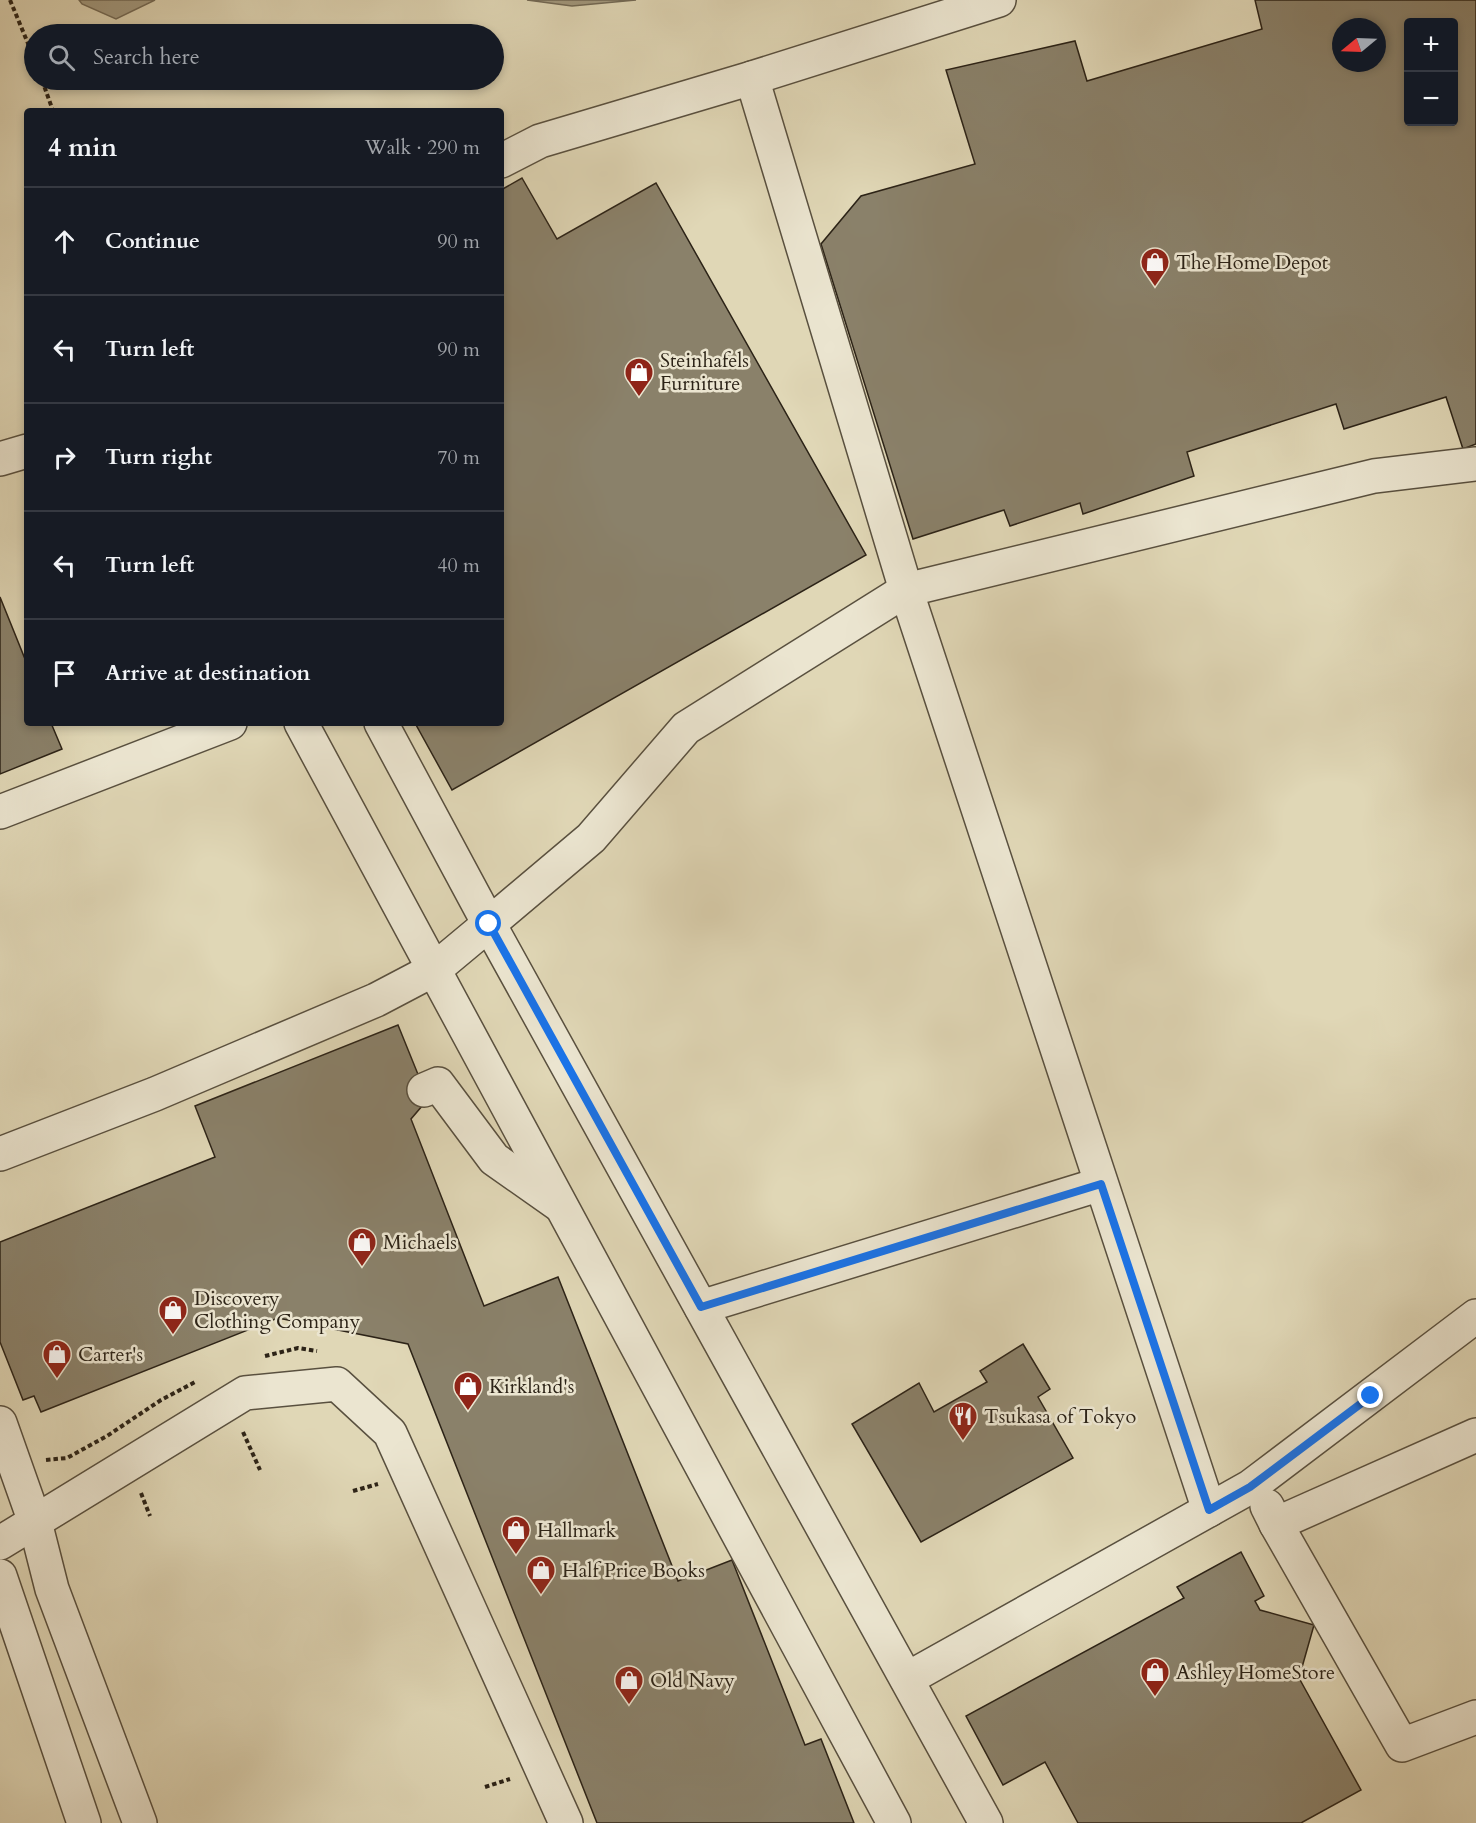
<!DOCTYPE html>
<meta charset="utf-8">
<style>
:root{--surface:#171b24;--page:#20242c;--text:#f1f3f6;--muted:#9ea1a6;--line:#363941}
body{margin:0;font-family:Cardo,serif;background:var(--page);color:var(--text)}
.controls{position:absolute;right:18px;top:18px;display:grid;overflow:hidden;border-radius:6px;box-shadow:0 3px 9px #0003}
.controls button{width:54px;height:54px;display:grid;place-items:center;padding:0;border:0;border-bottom:2px solid var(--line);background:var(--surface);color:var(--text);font:30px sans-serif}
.compass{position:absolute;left:1332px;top:18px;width:54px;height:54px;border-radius:50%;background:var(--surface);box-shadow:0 3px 9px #0003;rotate:251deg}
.stop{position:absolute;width:18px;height:18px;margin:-14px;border:4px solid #1a73e8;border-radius:50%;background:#fff}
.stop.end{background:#1a73e8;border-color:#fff;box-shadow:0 2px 6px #0008}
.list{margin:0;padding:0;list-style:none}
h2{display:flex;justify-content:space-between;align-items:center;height:78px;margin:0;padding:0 24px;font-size:26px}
h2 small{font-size:20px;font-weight:400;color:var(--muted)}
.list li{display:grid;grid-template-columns:39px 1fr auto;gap:18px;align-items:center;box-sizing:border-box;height:108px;padding:0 24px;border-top:2px solid var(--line)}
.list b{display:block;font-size:22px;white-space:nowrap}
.list em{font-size:20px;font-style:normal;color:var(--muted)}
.icon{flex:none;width:33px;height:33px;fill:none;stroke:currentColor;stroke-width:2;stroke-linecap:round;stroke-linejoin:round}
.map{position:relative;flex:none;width:1476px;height:1823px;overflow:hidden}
.search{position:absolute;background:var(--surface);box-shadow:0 3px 9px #0003;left:24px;top:24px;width:480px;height:66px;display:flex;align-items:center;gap:15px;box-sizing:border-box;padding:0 21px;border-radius:33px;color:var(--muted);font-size:22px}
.panel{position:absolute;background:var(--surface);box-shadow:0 3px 9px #0003;left:24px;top:108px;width:480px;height:618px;border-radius:6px}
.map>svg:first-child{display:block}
</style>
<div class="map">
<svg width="1476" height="1823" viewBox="0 0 1476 1823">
<rect width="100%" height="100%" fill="#e0d7b6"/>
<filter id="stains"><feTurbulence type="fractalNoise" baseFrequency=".00333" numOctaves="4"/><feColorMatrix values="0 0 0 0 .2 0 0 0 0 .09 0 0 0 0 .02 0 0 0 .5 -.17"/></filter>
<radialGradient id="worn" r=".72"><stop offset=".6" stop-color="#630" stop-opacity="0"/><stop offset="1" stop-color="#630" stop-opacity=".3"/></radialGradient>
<g fill="#a39a80" stroke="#736a56" stroke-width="1.5">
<polygon points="79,0 155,0 116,19 82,4"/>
<polygon points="527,0 636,0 572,6"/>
</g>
<g fill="#8a816a" stroke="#2c2317" stroke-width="1.5" fill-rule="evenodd">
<path d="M1255,0H1476V444L1463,449L1446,397L1344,429L1336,404L1187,452L1194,476L1083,514L1080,503L1010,526L1004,510L913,539L821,244L861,196L975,164L946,70L1075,41L1087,81L1262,29ZM1408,22H1454V122H1408ZM1341,27H1377V63H1341Z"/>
<polygon points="522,178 557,239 656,183 866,555 452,790 415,723 501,723 501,190"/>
<polygon points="0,597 27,664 27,723 51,723 62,749 0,774"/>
<polygon points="398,1025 428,1099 411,1119 484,1306 558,1277 678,1581 732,1560 805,1745 821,1739 854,1823 597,1823 408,1344 278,1318 41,1412 34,1396 23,1400 0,1342 0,1242 215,1157 195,1106"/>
<polygon points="1023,1344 1050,1389 1038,1397 1073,1458 921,1542 852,1424 919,1383 934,1412 987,1382 980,1371"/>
<polygon points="1241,1552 1264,1596 1255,1601 1260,1610 1314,1625 1299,1678 1361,1790 1301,1823 1078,1823 1045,1762 1003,1785 966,1716 1184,1598 1177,1587"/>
</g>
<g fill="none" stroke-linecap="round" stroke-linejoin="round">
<g stroke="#59503f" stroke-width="36">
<g id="minor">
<polyline points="752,78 999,0"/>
<polyline points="501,161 540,141 752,78 906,590 1209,1510"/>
<polyline points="0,459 27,451"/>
<polyline points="301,723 894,1823"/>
<polyline points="0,812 230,723"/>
<polyline points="424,1090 438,1084 494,1159 558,1204"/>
<polyline points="0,1154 155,1094 376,1000 435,969 489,924 381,723"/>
<polyline points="701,1307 1101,1184"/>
<polyline points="0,1423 35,1522 52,1589 140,1823"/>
<polyline points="1267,1506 1276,1524 1476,1435"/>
<polyline points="1276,1524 1402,1745 1476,1717"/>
<polyline points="0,1543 245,1393 337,1384 390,1433 566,1823"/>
<polyline points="0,1576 84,1823"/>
<polyline points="907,1679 1250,1487 1476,1316"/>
<polyline points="986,1823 489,924 591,838 686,728 906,590 1374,476 1476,464"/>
</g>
</g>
<g stroke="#2c2317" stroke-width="4" stroke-dasharray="4.5 3" stroke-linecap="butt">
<polyline points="10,0 34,58"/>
<polyline points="42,80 53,111"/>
<polyline points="265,1356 298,1348 317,1351"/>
<polyline points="243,1432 260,1470"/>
<polyline points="46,1460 67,1458 107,1436 161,1400 197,1381"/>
<polyline points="353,1491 378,1484"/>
<polyline points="141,1493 150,1516"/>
<polyline points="485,1787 510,1779"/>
</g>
<use href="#minor" stroke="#ebe5d0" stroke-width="33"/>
</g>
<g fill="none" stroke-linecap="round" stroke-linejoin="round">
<polyline stroke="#1a73e8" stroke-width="8" points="489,924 701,1307 1101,1184 1209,1510 1250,1487 1371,1396"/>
</g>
<defs>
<g id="shop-pin" transform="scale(1.5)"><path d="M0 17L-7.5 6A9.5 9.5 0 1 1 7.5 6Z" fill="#8f2418" stroke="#ebe5d0"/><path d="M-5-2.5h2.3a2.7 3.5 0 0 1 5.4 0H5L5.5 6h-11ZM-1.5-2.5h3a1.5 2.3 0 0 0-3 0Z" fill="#fff"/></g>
<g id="restaurant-pin" transform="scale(1.5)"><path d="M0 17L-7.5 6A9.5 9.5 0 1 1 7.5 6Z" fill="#8f2418" stroke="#ebe5d0"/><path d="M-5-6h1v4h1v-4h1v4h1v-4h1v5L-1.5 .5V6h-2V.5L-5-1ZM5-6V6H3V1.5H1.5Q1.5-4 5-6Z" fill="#fff"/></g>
</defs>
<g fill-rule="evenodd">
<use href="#shop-pin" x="1155" y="262"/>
<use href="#shop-pin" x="639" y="372"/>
<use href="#shop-pin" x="362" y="1242"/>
<use href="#shop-pin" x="173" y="1310"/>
<use href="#shop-pin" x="57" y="1354"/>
<use href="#shop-pin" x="468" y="1386"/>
<use href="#restaurant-pin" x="963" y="1416"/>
<use href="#shop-pin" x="516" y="1530"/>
<use href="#shop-pin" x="541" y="1570"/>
<use href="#shop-pin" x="1155" y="1672"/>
<use href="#shop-pin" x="629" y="1680"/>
</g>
<g text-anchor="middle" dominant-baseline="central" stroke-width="5" stroke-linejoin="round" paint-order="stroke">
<g font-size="20" fill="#2c2317" stroke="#ebe5d0" text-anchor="start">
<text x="1176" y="262">The Home Depot</text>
<text x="660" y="360">Steinhafels<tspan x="660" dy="23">Furniture</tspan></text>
<text x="383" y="1242">Michaels</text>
<text x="194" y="1298">Discovery<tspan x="194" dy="23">Clothing Company</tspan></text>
<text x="78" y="1354">Carter's</text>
<text x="489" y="1386">Kirkland's</text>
<text x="984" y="1416">Tsukasa of Tokyo</text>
<text x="537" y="1530">Hallmark</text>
<text x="562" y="1570">Half Price Books</text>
<text x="1176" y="1672">Ashley HomeStore</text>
<text x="650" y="1680">Old Navy</text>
</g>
</g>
<rect width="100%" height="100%" filter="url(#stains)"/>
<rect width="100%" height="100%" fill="url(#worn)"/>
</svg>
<div class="controls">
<button>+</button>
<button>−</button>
</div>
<svg class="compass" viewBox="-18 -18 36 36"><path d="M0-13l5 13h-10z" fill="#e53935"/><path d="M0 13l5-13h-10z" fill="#9ea1a6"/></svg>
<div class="stop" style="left:489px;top:924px"></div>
<div class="stop end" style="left:1371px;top:1396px"></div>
<div class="search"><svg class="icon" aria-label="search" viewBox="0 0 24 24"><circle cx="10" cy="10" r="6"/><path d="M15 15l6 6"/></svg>Search here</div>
<section class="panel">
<h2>4 min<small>Walk · 290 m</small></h2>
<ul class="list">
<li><svg class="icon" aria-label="ahead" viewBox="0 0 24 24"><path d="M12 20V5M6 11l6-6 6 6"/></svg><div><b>Continue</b></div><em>90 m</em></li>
<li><svg class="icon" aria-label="left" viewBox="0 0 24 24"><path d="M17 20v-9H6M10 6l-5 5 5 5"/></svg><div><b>Turn left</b></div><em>90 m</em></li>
<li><svg class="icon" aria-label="right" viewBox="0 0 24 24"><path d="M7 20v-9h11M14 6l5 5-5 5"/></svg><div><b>Turn right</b></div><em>70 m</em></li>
<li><svg class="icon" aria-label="left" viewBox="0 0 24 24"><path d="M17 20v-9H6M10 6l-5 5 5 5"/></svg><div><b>Turn left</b></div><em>40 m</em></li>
<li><svg class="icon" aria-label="arrive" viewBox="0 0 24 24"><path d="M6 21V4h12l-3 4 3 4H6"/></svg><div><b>Arrive at destination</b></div></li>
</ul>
</section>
</div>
